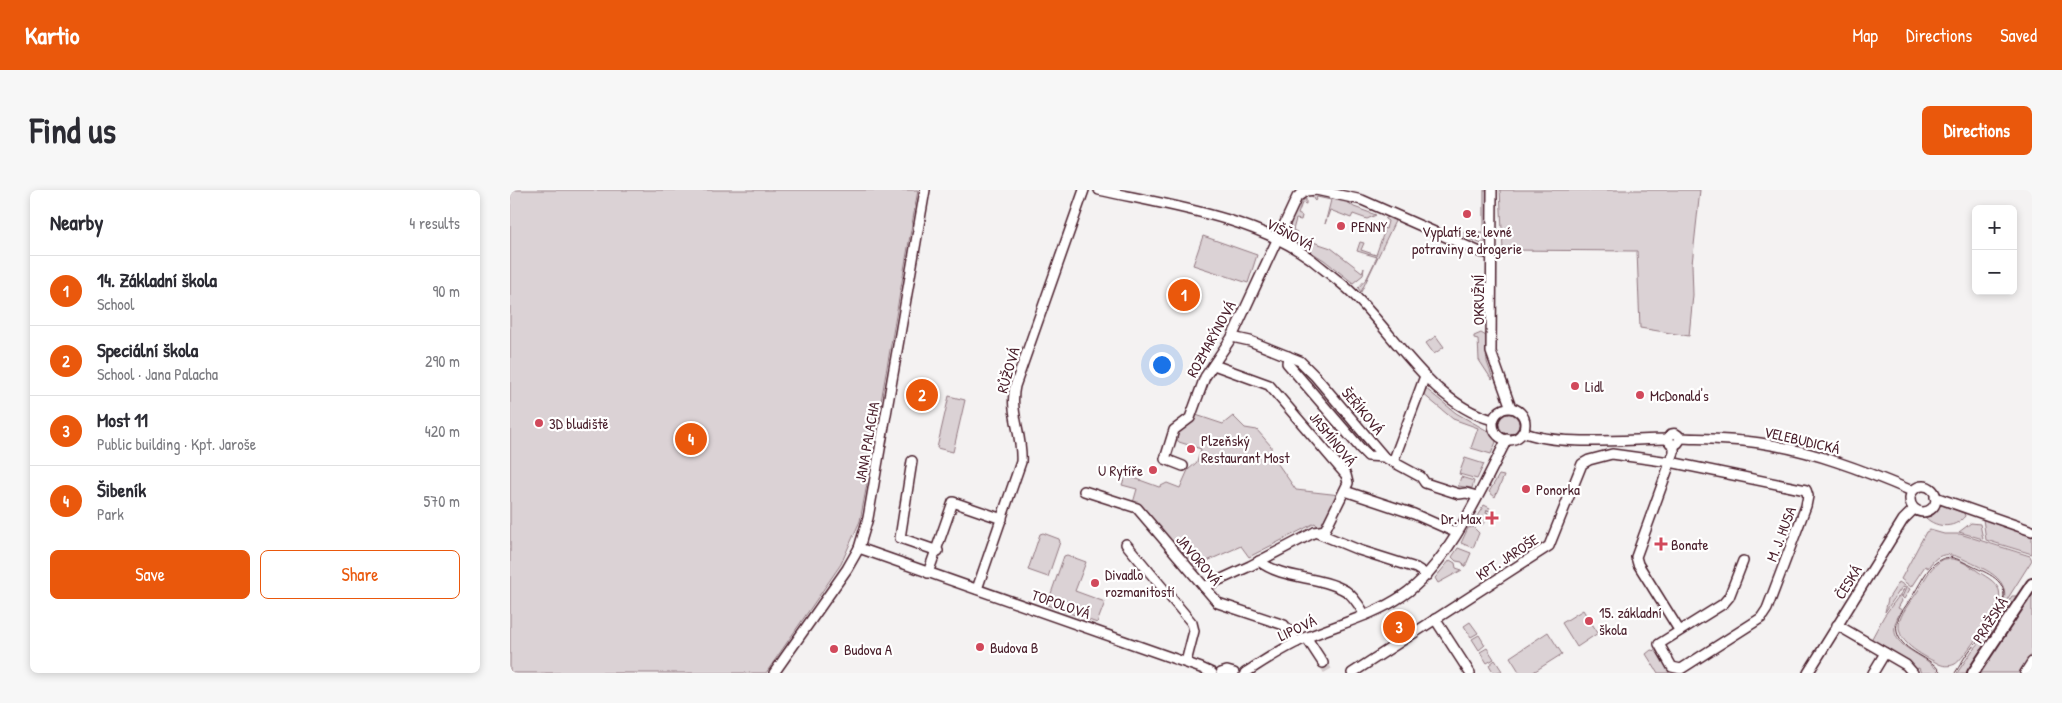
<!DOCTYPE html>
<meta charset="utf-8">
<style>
:root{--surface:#fff;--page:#f7f7f7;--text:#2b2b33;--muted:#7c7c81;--line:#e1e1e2;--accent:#ea580c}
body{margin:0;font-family:"Patrick Hand",sans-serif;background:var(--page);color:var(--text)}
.controls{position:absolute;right:15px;top:15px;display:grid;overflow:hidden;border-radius:8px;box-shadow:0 2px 8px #0003}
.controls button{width:45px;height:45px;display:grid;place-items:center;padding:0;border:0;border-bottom:1px solid var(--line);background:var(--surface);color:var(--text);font:25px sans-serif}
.you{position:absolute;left:651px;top:174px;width:18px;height:18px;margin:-12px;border:4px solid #fff;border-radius:50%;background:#1a73e8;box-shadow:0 0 0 8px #1a73e833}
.badge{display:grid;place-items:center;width:32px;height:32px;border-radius:50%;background:var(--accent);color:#fff;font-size:16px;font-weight:700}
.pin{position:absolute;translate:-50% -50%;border:2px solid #fff;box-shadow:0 1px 5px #0006}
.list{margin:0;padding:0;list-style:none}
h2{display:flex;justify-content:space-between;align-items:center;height:65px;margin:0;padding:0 20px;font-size:21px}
h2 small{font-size:16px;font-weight:400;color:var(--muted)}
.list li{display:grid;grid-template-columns:32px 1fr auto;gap:15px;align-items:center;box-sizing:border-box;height:70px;padding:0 20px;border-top:1px solid var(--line)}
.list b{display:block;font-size:19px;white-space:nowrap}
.list p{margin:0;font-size:16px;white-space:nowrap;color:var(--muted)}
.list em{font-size:16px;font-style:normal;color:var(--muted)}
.actions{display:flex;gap:10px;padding:15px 20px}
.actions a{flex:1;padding:11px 0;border:1px solid var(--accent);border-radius:8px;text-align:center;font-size:18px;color:var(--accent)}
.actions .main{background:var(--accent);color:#fff}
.map{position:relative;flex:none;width:1522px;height:483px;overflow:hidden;border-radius:8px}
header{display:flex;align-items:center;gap:30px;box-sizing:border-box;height:70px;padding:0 25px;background:var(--accent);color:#fff}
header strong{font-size:24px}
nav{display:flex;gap:28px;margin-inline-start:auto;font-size:18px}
.intro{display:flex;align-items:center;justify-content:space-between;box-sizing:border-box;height:120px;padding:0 30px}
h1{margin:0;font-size:35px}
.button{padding:12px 22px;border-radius:8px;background:var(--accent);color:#fff;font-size:18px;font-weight:700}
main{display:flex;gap:30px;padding:0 30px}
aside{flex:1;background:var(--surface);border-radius:8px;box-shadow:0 2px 8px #0003}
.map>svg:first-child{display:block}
</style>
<header>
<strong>Kartio</strong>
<nav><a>Map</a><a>Directions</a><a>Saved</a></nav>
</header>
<div class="intro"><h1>Find us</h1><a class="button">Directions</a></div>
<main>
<aside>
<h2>Nearby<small>4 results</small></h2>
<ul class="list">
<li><span class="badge">1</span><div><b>14. Základní škola</b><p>School</p></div><em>90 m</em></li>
<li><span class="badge">2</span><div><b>Speciální škola</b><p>School · Jana Palacha</p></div><em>290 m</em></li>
<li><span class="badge">3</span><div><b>Most 11</b><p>Public building · Kpt. Jaroše</p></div><em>420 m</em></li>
<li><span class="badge">4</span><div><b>Šibeník</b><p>Park</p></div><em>570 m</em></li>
</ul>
<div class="actions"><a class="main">Save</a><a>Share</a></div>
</aside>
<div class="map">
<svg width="1522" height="483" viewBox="0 0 1522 483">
<rect width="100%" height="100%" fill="#f4f2f2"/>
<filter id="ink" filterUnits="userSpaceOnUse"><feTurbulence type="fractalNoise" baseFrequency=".02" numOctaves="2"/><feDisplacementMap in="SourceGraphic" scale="10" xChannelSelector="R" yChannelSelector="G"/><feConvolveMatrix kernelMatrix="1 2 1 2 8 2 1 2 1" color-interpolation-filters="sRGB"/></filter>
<g filter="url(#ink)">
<g fill="#dbd2d5" stroke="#927880">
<polygon points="0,0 408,0 366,240 359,258 355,279 357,294 350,331 331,374 256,483 0,483"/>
<polygon points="974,0 977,0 977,50 972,54 946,44 946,42 974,42"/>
<polygon points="990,0 1190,0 1182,74 1183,105 1179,146 1130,138 1127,61 993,60"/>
<polygon points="804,3 833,9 844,17 866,25 857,29 843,24 841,28 820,20 815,34 821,10 807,7 805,11 804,10 802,6 806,5"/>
<path d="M796,9V14L792,13L788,24L792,26L791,30L786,29L783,40L787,42L785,46L821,58L852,82L854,78L853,85L843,93L814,70L777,47C773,38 787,12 796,9Z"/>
<polygon points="880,26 886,29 851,102 848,98 857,88 867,67 847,61 850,52 854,53 851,60 866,65 874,42 859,37 860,34 876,39 878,31 875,29"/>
<polygon points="693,46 747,65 738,93 683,75"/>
<polygon points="971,143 976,146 977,172 983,189 982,190 969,170 968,149 964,148 964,146"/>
<polygon points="926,146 934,157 924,164 916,153"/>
<polygon points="915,198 946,223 983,244 986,252 981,264 961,258 968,238 943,229 913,204"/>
<polygon points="439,206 455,210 443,262 427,258"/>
<circle cx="999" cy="234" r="10"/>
<polygon points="686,225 713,234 723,226 735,238 747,240 761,256 761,264 786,300 830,305 815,337 810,339 805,333 739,367 731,356 688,375 689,380 685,380 623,313 627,299 612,295 616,285 649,297 657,293 670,298 678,280 687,272 691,259 669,252 664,246"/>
<polygon points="955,268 974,274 967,289 949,284"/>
<polygon points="989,285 994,286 985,307 979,302"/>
<polygon points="951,287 964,291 962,298 948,296"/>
<polygon points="974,315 980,318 980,321 977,320 976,323 979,324 973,334 968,335 964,331"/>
<path d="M1432,315L1454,323L1455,326C1444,340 1424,338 1413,325L1427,316Z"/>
<polygon points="1473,329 1520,345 1522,347 1522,364 1476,350"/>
<polygon points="1461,333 1470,334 1473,349 1449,342"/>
<polygon points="963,337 969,343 963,358 951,353 958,338"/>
<path d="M1420,340L1434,344H1450L1520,366L1522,370L1493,416C1500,393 1485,384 1466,375C1448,367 1432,355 1418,378L1415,376L1401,397L1391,389L1416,342Z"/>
<polygon points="533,343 549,349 550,352 538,387 518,380 530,344"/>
<polygon points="948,358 961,363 955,377 952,372 946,371 942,367"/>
<polygon points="557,365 576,372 565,401 595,412 587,433 537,415 554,366"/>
<path d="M1434,369C1447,367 1456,374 1466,380C1474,386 1485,390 1489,400C1490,404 1490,408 1489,411C1486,421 1453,470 1445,474C1439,477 1432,476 1427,473C1412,465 1383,451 1390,430C1393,420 1402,410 1408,401C1415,389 1421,375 1434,369Z"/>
<polygon points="940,370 945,373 946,378 952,380 928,393 925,388"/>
<polygon points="1389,392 1400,399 1394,409 1392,407 1396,398 1392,397 1375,422 1378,409"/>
<path d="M1394,399L1390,407L1392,411L1388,418L1392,420C1366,458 1416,460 1429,483H1411L1409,478L1405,479L1361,450L1374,426Z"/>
<polygon points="1522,401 1522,463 1509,483 1467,483"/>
<polygon points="1502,406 1508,406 1481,446 1478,444"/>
<polygon points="1073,420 1088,443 1067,457 1052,433"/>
<polygon points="960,432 968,443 961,447 954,436"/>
<polygon points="1038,442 1052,464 1022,483 1010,483 1000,467"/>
<polygon points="969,445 975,455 969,460 962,449"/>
<polygon points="1475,447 1479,450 1456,483 1447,483 1462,461"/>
<polygon points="977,458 984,469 977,473 970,462"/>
<polygon points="1141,460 1146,461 1159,480 1159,483 1148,483 1136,464"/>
<polygon points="985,470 992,481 984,483 979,475"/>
</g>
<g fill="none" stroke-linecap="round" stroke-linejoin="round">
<polyline stroke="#d2c8ca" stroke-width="9" stroke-dasharray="9 4.5" stroke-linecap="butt" points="813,473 819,483"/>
<g stroke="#4a1f2b" stroke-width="12">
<g id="minor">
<path d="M589,0C657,15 744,27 801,69C813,79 827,89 839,100C884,142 921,214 983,230"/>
<polyline points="806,0 852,10 970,62 982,64"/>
<polyline points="982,0 981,162 1001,218"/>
<polyline points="722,147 740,151 790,171 805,186 874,267 911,287 915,293 949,304 956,303 967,306"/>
<polyline points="778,166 777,173 851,259 858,266 874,267"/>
<circle cx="999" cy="234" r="16"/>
<path d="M1013,242C1047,257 1121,249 1159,249"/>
<circle cx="1164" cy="249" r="5.5"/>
<path d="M1170,248C1196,249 1223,249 1250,253C1303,261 1353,280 1402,301"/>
<polyline points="1164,254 1164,262 1126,367 1128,374 1169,440"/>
<polyline points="402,271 390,348 428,361"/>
<polyline points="883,272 915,186"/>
<polyline points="673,276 655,269 664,240 680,228 695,187 722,147 787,7 796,1 806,0"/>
<circle cx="1413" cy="309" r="13"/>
<polyline points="574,301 627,318 708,413 774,435 787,452"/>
<polyline points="835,301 904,324 947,343"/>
<polyline points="1425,307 1522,341"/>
<polyline points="805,342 849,360 906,378 917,385"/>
<polyline points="616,354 682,433 684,441 676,472"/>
<polyline points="349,358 691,478 702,483"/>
<path d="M749,371C773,390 809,385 836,401C844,406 850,417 855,425"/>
<polyline points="418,383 443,312 492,329"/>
<polyline points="694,397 740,376 805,342 815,340 838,293 836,285 759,195 704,175"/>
<path d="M467,399L511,272C513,246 499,222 505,196L574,0"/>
<polyline points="925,429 960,483"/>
<polyline points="1327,435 1396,475 1403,483"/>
<polyline points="796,447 813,473"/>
<polyline points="264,483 337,379 349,358 358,328 415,0"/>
<polyline points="711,483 717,481 724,483"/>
<path d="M735,483C755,470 776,456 798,447C829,434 864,425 892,406C938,376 972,298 997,249"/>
<polyline points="842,483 1039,356 1072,274 1079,270 1102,264 1160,272 1296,300 1298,306 1296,316 1257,419 1251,428 1171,479 1162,477 1149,454 1213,414 1219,407 1233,371"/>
<polyline points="1298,483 1393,330 1404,319"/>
<polyline points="1363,483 1375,463"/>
<polyline points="1515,483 1522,472"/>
</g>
</g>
<g stroke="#4a1f2b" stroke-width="14">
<polyline id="major" points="1463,483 1522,394"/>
</g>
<use href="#minor" stroke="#fff" stroke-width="9"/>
<use href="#major" stroke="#fff" stroke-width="10"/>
<path stroke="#4a1f2b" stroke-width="1" d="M1431,483C1422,466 1392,463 1387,442C1384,429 1395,418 1401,408C1409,397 1416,378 1428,371C1440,363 1449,370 1460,375C1476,383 1501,390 1492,414C1486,432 1471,446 1460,460C1454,467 1450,476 1445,483"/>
</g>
</g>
<g fill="#d1495b" stroke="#fff" stroke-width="2">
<circle cx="957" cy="24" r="5"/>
<circle cx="831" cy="36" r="5"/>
<circle cx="1065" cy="196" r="5"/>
<circle cx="1130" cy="205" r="5"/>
<circle cx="29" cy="233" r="5"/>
<circle cx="681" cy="259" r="5"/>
<circle cx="643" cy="280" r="5"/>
<circle cx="1016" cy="299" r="5"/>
<path d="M979.5 320.5h5v5h5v5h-5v5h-5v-5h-5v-5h5z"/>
<path d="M1148.5 346.5h5v5h5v5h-5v5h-5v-5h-5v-5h5z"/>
<circle cx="585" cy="393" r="5"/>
<circle cx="1079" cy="431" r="5"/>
<circle cx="470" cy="457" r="5"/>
<circle cx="324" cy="459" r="5"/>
</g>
<g text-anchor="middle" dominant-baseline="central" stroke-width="4.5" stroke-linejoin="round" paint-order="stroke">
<g font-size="15" fill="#4a1f2b" stroke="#fff" text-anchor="start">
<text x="841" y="36">PENNY</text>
<text x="957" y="41" text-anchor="middle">Vyplatí se, levné<tspan x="957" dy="17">potraviny a drogerie</tspan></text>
<text x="1075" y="196">Lidl</text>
<text x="1140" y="205">McDonald's</text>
<text x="39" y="233">3D bludiště</text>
<text x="691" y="250">Plzeňský<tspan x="691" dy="17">Restaurant Most</tspan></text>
<text x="633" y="280" text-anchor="end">U Rytíře</text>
<text x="1026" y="299">Ponorka</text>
<text x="972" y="328" text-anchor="end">Dr. Max</text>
<text x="1161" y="354">Bonate</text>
<text x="595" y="384">Divadlo<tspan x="595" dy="17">rozmanitostí</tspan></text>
<text x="1089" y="422">15. základní<tspan x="1089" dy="17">škola</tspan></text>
<text x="480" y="457">Budova B</text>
<text x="334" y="459">Budova A</text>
</g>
<g font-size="15" fill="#4a1f2b" stroke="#fff">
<text transform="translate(780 44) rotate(28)">VIŠŇOVÁ</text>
<text transform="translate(968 110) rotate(-90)">OKRUŽNÍ</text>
<text transform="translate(701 149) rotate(-61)">ROZMARÝNOVÁ</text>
<text transform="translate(498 180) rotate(-74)">RŮŽOVÁ</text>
<text transform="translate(853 221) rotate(50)">ŠEŘÍKOVÁ</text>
<text transform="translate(823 249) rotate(51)">JASMÍNOVÁ</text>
<text transform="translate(1292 250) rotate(13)">VELEBUDICKÁ</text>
<text transform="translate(357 252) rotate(-80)">JANA PALACHA</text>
<text transform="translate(1271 344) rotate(-69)">M. J. HUSA</text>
<text transform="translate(997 367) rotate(-33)">KPT. JAROŠE</text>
<text transform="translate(689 370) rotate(50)">JAVOROVÁ</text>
<text transform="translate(1338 392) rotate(-58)">ČESKÁ</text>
<text transform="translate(551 414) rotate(19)">TOPOLOVÁ</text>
<text transform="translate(1480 430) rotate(-57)">PRAŽSKÁ</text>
<text transform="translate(787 438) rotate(-25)">LIPOVÁ</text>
</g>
</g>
</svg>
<div class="controls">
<button>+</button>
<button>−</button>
</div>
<div class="you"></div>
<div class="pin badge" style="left:674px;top:105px">1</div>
<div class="pin badge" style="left:412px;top:205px">2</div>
<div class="pin badge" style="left:889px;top:437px">3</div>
<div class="pin badge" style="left:181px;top:249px">4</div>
</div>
</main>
